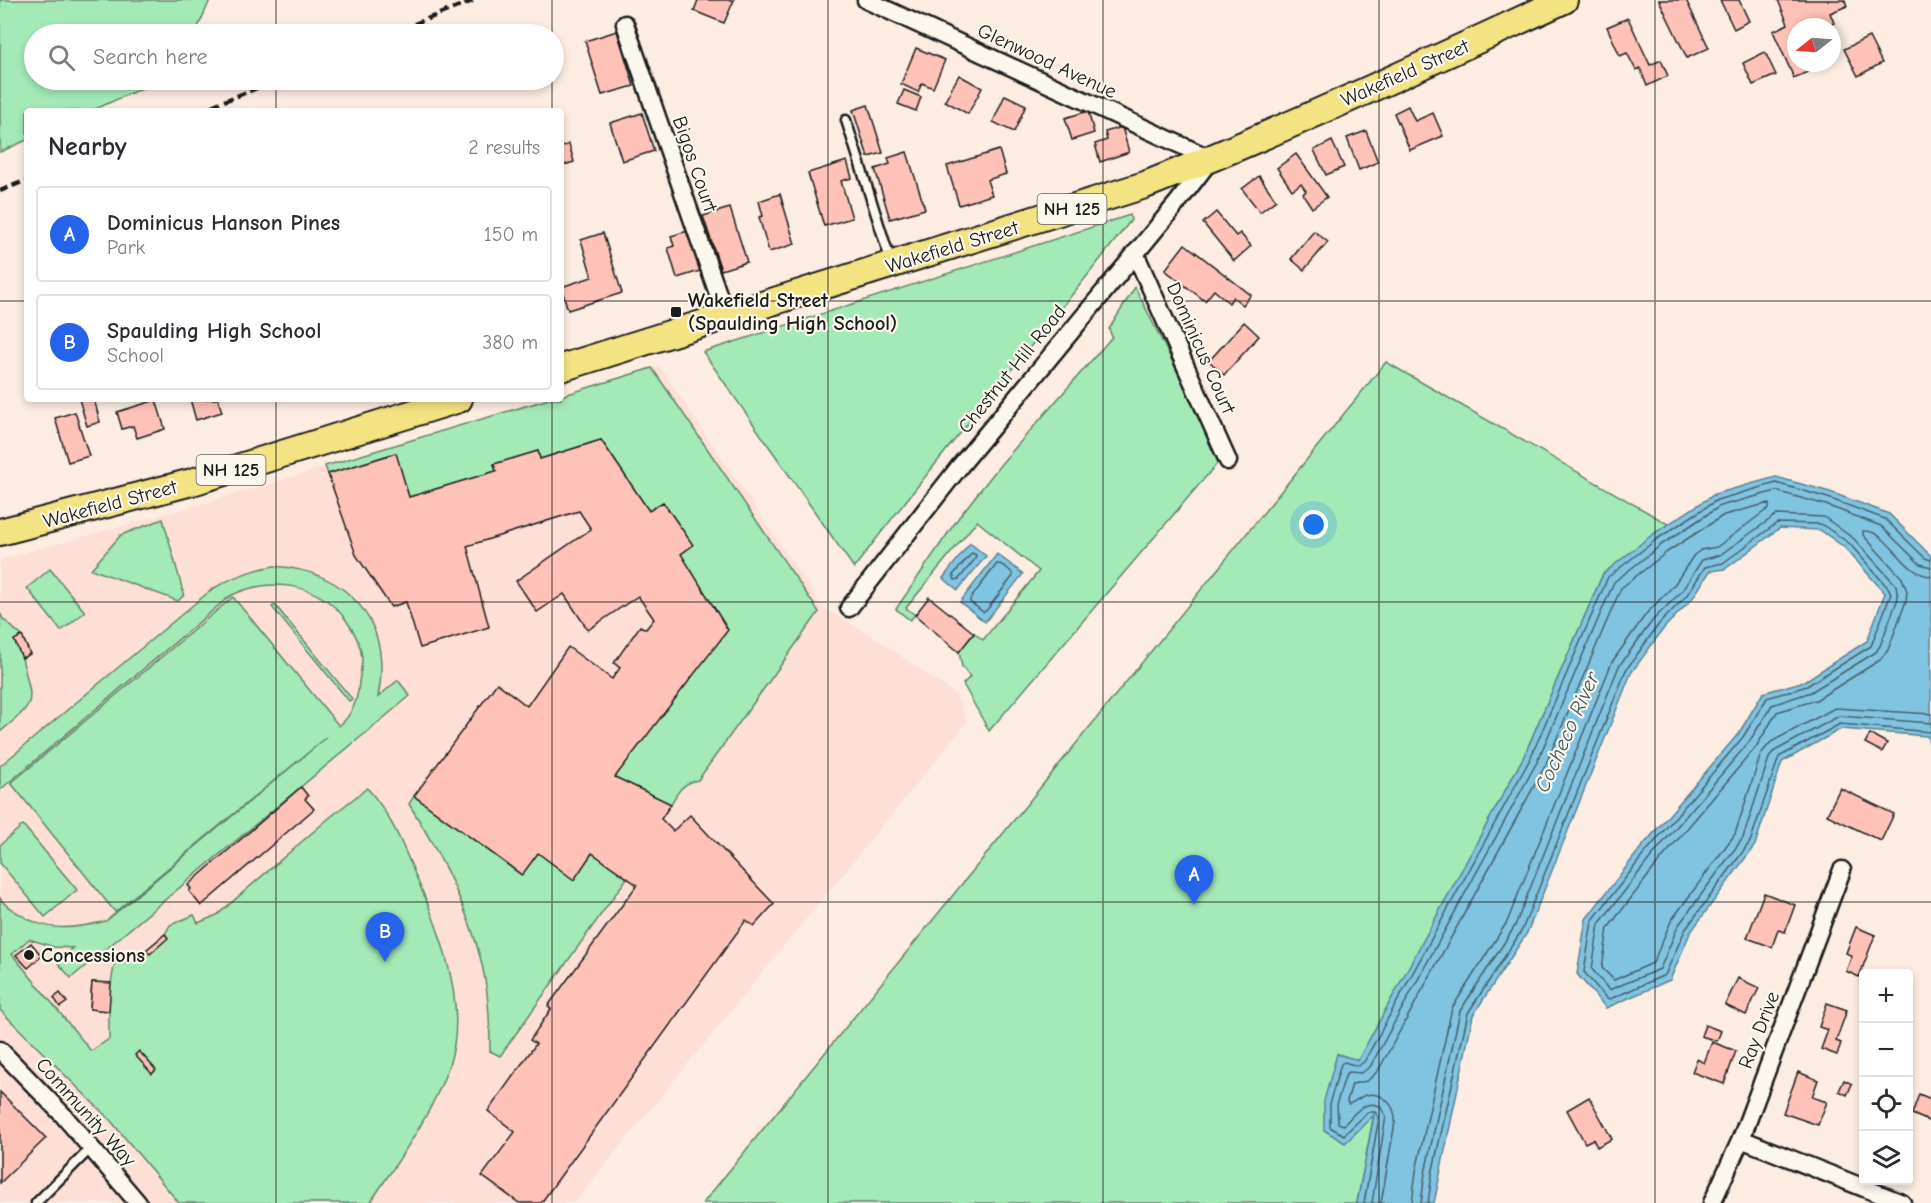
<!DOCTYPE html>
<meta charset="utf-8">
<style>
:root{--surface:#fff;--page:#f2f2f3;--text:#2b2b33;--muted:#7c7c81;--line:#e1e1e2;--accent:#2563eb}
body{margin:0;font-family:"Comic Neue",sans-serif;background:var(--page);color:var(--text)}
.controls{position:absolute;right:18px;bottom:18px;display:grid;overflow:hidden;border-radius:6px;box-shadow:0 3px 9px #0003}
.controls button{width:54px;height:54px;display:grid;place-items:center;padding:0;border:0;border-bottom:2px solid var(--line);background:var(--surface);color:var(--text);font:30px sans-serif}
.compass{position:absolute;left:1787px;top:18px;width:54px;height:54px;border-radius:50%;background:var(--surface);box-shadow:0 3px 9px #0003;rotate:253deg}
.you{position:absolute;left:1314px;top:525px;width:21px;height:21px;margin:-15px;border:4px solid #fff;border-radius:50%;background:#1a73e8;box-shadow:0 0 0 9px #1a73e833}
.badge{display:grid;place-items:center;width:39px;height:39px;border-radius:50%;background:var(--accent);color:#fff;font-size:20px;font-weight:700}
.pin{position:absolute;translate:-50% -50px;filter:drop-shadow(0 2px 3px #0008)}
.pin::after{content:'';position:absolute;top:32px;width:21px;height:18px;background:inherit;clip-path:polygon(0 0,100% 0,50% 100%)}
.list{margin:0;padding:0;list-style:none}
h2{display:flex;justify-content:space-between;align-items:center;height:78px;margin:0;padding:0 24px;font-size:26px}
h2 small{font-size:20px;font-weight:400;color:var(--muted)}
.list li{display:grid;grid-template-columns:39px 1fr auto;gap:18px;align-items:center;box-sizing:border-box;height:96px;margin:0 12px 12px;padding:0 12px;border:2px solid var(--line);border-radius:6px}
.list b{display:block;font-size:22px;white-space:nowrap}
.list p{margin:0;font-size:20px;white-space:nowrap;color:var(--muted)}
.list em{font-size:20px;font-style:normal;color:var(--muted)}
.icon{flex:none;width:33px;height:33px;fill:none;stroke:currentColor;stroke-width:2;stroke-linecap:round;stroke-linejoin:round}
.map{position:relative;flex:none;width:1931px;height:1203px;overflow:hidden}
.search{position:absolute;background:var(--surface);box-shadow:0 3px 9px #0003;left:24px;top:24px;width:540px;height:66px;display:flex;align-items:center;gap:15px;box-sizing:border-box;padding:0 21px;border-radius:33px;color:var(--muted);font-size:22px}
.panel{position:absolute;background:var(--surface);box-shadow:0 3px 9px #0003;left:24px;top:108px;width:540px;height:294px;border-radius:6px}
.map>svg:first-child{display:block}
</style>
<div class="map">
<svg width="1931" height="1203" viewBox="0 0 1931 1203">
<rect width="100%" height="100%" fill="#fcece2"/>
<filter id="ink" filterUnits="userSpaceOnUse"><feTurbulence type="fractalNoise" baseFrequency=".0167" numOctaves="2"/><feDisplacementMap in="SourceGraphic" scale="12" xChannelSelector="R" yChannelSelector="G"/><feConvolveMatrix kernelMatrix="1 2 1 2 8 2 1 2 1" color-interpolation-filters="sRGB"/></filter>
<g filter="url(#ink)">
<polygon fill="#fddfd6" points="659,366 823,608 868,633 956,695 967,722 574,1203 0,1203 0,560 223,498 549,399 561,399 561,395"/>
<g fill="#a3eab7" stroke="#60836a" stroke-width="1.5">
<polygon points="0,0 210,0 195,34 34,34 34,80 160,80 91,111 27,111 27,140 0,152"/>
<path d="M1130,215L1131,220C1040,338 943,450 854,568L703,352Z"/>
<polygon points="1135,287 1221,459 989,731 963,684 970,677 962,667 959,652 974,633 983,640 1039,571 977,521 906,608 915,615 910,620 896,609 959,517 1001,464 1112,337 1109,329"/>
<polygon points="1386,362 1668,524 1603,574 1524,756 1358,1061 1338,1054 1374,1114 1357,1203 703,1203"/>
<path d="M652,368L819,612L698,780C683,783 678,791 671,804L615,777L681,554L693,545L663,502L649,511L601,440L540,459L538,451L494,464L496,471L409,497L395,453L328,474L325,466L549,399H561V396Z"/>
<polygon points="163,519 184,595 178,601 91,569 121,535"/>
<path d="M274,566C348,571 393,621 378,697L398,680L410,696L71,978L58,963L73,948L54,947L29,939L12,954L91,1051L109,1039V1011L90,1009L92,982L111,983L115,961L125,962L146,950L165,934L170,925L194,915L198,923L217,915L328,819L367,788C393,816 406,854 421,888C443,938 468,1011 449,1065C432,1115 399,1159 370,1203H179L111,1121L0,1010V898C4,905 11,909 18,913C46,933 74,929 106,921L327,737L115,912L11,783L233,597L339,726C352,715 358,699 359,682C360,674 362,666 362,658C361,645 354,631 346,620C319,583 271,576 230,596L0,790V766L211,590C231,577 250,570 274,566Z"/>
<polygon points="50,569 85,612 61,631 27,588"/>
<polygon points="275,605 352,699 349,701 272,607"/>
<path d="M0,613L3,619L22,636L30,654L22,658C33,705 38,700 0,732Z"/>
<path d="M414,796L521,875L538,853L574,879L592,853L627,878L500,1056L490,1051C490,1029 489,1007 486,986C477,924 442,857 409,804Z"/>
<polygon points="23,825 77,890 45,917 0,863 0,845"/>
</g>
<g fill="#81c4e1" stroke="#598192" stroke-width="1.5">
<polygon points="1776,477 1830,492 1889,514 1931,556 1931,749 1927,736 1841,729 1782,762 1755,845 1690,933 1670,980 1606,1008 1577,974 1586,919 1640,849 1739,733 1763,693 1805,681 1867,641 1885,593 1844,547 1820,530 1780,528 1725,569 1710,571 1692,599 1664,628 1631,673 1527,933 1473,1015 1434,1203 1357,1203 1374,1115 1345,1143 1324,1130 1324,1101 1337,1054 1358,1060 1524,756 1603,574 1653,534 1715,494"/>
<polygon points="970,543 986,556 958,590 943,578"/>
<polygon points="997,554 1023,574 985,622 960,602"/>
</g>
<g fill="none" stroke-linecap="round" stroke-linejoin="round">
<g stroke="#445f6b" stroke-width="1.5">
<polygon points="972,553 976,555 975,559 959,579 955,580 953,575"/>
<path d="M997,564C1002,563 1012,571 1013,576L986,611L983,612L970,602V599Z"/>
<path d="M1931,576C1902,575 1889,529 1863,531V535L1902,578L1907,591L1906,601L1888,650L1880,660L1816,700L1777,712L1756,747L1658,863L1608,928L1602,968L1614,980L1653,963L1671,921L1735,834L1761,754L1771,742L1835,708L1931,714"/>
<polyline points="1364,1203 1379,1117 1375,1112 1368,1112 1344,1135 1330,1127 1330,1101 1341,1064 1344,1062 1358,1066 1364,1062 1530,759 1608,577 1657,539 1717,500 1776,483 1828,498 1885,519 1925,558 1931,560"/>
<path d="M1372,1203L1386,1116L1380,1106C1364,1099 1354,1114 1344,1125L1338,1123L1337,1102L1346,1074L1349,1072L1361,1073L1370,1067L1537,762L1614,582L1661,545L1720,506L1776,491L1826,505L1881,526L1920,564L1931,567"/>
<path d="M1381,1203L1395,1122C1396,1106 1383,1091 1366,1095C1359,1097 1354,1103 1348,1104L1347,1101L1352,1084L1367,1081L1378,1071L1545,766L1621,588L1667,552L1724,515L1769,503V508L1717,547L1701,550L1694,555L1674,585L1646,614L1612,662L1507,922L1452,1008L1416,1171L1412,1203"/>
<polyline points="1421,1203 1425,1173 1460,1011 1515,926 1619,666 1653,620 1682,591 1702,560 1720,555 1776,515 1824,517 1854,539 1896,585 1898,598 1880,646 1876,652 1811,692 1772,705 1749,742 1651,857 1599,924 1592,969 1609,990 1660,969 1678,926 1743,838 1769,758 1773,752 1839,716 1931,723"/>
<polyline points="1428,1203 1432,1174 1468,1013 1522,930 1626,670 1659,624 1687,595 1705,567 1723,563 1777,523 1821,524 1849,543 1889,589 1891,594 1871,646 1807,686 1767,698 1743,737 1645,853 1592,921 1584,972 1607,999 1610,999 1665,975 1685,930 1750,842 1779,757 1840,724 1931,732"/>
</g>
</g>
<g fill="#fec2b9" stroke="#1c1c1c" stroke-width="1.5">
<polygon points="698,0 734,0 724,23 694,11"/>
<polygon points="1659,0 1686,0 1709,48 1687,58"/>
<polygon points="1720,0 1739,0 1749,21 1734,29"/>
<polygon points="1778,0 1845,0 1847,6 1830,13 1834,23 1826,27 1796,27 1796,63 1819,63 1821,66 1794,78 1773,31 1788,24"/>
<polygon points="1628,18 1650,65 1661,60 1668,76 1647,86 1640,68 1636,70 1627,53 1620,56 1607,27"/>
<polygon points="617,31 634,86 602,95 585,41"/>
<polygon points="1869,37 1882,63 1858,76 1844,49"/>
<polygon points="916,48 945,60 933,88 922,83 918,92 901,84"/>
<polygon points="1765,52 1776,75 1753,85 1743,63"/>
<polygon points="959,75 982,88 968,114 945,101"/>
<polygon points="904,90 921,97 916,111 898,104"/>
<polygon points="1005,95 1026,105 1014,132 993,122"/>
<polygon points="868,105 883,153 868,157 853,110"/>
<polygon points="1408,106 1415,121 1433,113 1443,136 1410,150 1394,113"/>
<polygon points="1088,111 1094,133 1072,140 1065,118"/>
<polygon points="642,113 654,151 622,161 610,123"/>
<polygon points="1122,127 1129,152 1100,162 1095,144 1107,140 1105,132"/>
<polygon points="1366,131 1378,162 1359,170 1347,138"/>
<polygon points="1332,141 1344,167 1326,175 1314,150"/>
<polygon points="569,144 574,162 561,166 561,147"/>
<polygon points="999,150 1006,174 987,180 992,195 959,205 947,166"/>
<polygon points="907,152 925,209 890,219 875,169 890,164 888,158"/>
<polygon points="1296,154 1327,197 1312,208 1303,194 1306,191 1301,184 1292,190 1277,168"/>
<polygon points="847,161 852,178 841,181 852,218 824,226 808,173"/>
<polygon points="1259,176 1276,200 1260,212 1242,189"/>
<polygon points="780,194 795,244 769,252 759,217 763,216 759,201"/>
<polygon points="730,208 747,262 721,270 703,216"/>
<polygon points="1216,212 1236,236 1240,233 1251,246 1234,261 1203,223"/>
<polygon points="691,230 703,270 677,278 668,248 674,246 671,236"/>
<polygon points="1314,231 1328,242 1304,270 1291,259"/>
<polygon points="603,233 622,293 568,310 561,287 592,277 581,240"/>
<polygon points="1185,244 1251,295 1243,305 1233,297 1229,303 1214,290 1205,301 1165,270"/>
<polygon points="1244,322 1259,336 1224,375 1209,361"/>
<polygon points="79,399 94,399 100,422 87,426"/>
<polygon points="190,399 218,399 222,412 196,420"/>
<polygon points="156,400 165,429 137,438 133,426 122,429 117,412"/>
<polygon points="75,412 89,456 68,462 55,418"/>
<polygon points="601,440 649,511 663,502 693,545 681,554 728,630 615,777 671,804 661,819 673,831 690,815 774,904 754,926 746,920 541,1203 519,1203 482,1176 515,1132 488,1111 536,1044 530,1040 551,1009 548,1006 637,885 592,853 574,880 538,853 522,875 414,796 497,683 527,706 568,647 612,679 620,668 614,663 640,626 646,629 654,619 638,596 588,630 564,594 537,612 516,581 591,529 579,511 467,546 489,627 420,648 406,602 391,607 356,555 328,474 396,453 409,497 496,471 494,464 538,451 540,459"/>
<polygon points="929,597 974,633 959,652 915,615"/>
<polygon points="22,636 30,654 22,658 14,640"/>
<polygon points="1870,734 1887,743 1882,752 1865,743"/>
<polygon points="301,787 308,796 305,799 314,809 201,906 189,891 191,889 188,885"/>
<polygon points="1840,788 1894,814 1881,841 1827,815"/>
<polygon points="1764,893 1795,905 1785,932 1778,930 1772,947 1747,938"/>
<polygon points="1856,927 1875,935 1859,977 1846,971 1852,956 1846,953"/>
<polygon points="165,934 168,938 150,954 146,950"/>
<polygon points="31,943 42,956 28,968 16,955"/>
<polygon points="1738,978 1759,988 1746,1015 1725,1005"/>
<polygon points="92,982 111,983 109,1011 90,1009"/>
<polygon points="60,993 67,1002 60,1007 54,998"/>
<polygon points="1827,1003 1847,1010 1836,1041 1841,1043 1837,1055 1821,1049 1828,1030 1819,1027"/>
<polygon points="1705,1025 1721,1031 1717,1041 1701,1036"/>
<polygon points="1712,1042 1736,1051 1724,1084 1692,1072 1697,1059 1704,1063"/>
<polygon points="139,1051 156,1070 152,1074 135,1055"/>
<polygon points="1798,1072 1818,1080 1812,1097 1827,1102 1818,1125 1783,1113"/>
<polygon points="1844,1080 1852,1084 1847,1095 1839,1091"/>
<polygon points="0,1092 46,1138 0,1183"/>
<polygon points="1919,1094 1931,1099 1931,1122 1912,1114"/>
<polygon points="1589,1097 1612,1139 1597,1147 1593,1139 1585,1143 1567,1110"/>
</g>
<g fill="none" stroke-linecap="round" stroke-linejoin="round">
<g stroke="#1c1c1c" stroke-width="13">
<g id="lane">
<polyline points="846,120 891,262"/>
<polyline points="36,1203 92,1147"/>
</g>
</g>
<g stroke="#1c1c1c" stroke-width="21">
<g id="street">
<polyline points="625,24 726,317"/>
<polyline points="1135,253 1228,461"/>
<polyline points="849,608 960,466 1178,202 1211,159 866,0"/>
<polyline points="0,1050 63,1115 138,1203"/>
<polyline points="1741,1139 1902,1203"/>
<polyline points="1712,1203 1741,1139 1842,870"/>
</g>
</g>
<g stroke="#1c1c1c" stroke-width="30">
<g id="primary">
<path d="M561,368L1145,185C1287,129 1425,64 1564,0"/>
<polyline points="0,532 192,482 459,399"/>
</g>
</g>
<use href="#lane" stroke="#fbf7ec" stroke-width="8"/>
<use href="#street" stroke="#fbf7ec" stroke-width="16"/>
<use href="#primary" stroke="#f4e382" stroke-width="26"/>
<g stroke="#1c1c1c" stroke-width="4.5" stroke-dasharray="9 4.5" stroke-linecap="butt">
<polyline points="389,34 475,0"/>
<polyline points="199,111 277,80"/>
<polyline points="0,191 27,180"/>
</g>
</g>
</g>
<path fill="none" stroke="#1c1c1c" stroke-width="1.5" stroke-opacity="0.55" d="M276,0V34M552,0V34M828,0V1203M1103,0V1203M1379,0V1203M1655,0V1203M276,80V111M552,80V111M0,301H27M561,301H1931M276,399V1203M552,399V1203M0,602H1931M0,902H1931"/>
<g fill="#1c1c1c" stroke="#fbf7ec" stroke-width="2">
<rect x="670" y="306" width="12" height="12" rx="3"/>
<circle cx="29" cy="955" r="6"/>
</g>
<g text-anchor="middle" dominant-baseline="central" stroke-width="4.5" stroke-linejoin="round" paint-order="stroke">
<g fill="#fbf7ec" stroke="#5f5e5a" stroke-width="1.5">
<rect x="1037.5" y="194" width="69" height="30" rx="4.5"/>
<rect x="196.5" y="455" width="69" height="30" rx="4.5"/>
</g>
<g font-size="18" font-weight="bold" fill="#1c1c1c">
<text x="1072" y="209">NH 125</text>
<text x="231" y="470">NH 125</text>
</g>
<g font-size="20" fill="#1c1c1c" stroke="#fbf7ec">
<text transform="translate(1047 61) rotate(25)">Glenwood Avenue</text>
<text transform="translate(1405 73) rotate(-24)">Wakefield Street</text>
<text transform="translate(695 164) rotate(71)">Bigos Court</text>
<text transform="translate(952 247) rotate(-17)">Wakefield Street</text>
<text transform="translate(1201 348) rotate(66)">Dominicus Court</text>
<text transform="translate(1012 369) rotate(-51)">Chestnut Hill Road</text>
<text transform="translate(110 504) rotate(-15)">Wakefield Street</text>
<text transform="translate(1759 1030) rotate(-69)">Ray Drive</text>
<text transform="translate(86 1112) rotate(48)">Community Way</text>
</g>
<g font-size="20" font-weight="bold" fill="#1c1c1c" stroke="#fbf7ec" text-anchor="start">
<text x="688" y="300">Wakefield Street<tspan x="688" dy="23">(Spaulding High School)</tspan></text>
<text x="41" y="955">Concessions</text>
</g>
<g font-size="21" font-style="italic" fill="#3f5761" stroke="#fbf7ec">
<text transform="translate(1567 732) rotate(-66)">Cocheco River</text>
</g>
</g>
</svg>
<div class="controls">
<button>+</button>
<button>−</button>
<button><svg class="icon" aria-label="locate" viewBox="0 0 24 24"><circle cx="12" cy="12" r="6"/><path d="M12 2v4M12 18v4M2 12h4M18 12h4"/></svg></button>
<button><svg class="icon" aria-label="layers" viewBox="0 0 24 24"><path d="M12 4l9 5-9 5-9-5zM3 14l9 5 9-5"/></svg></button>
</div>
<svg class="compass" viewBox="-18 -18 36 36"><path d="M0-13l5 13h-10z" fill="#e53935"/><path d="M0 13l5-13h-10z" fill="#7c7c81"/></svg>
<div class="you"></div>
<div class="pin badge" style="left:1194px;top:905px">A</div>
<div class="pin badge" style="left:385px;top:962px">B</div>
<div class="search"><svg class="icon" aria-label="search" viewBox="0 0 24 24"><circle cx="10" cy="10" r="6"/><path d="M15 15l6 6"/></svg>Search here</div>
<section class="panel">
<h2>Nearby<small>2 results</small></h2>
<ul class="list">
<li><span class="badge">A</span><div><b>Dominicus Hanson Pines</b><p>Park</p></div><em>150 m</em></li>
<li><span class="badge">B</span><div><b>Spaulding High School</b><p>School</p></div><em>380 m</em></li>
</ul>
</section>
</div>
